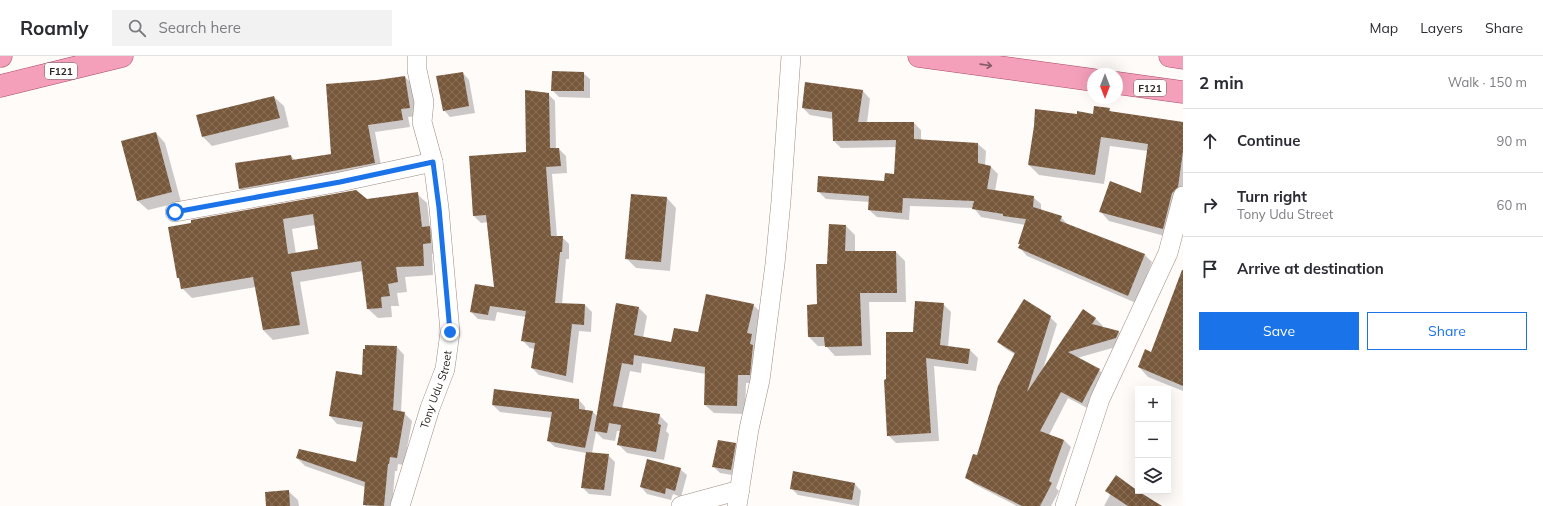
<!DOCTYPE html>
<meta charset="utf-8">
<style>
:root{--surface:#fff;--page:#f2f2f3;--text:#2b2b33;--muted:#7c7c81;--line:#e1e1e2;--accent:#1a73e8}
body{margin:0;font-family:Mulish,sans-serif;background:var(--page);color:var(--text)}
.controls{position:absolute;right:12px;bottom:12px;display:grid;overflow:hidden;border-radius:0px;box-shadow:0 4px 16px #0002}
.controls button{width:36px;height:36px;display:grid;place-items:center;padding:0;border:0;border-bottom:1px solid var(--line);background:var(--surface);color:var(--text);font:20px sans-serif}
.compass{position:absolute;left:1087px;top:12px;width:36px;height:36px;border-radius:50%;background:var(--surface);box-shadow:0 4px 16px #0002;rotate:180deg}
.stop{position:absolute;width:12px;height:12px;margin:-9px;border:3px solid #1a73e8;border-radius:50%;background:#fff}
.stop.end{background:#1a73e8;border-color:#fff;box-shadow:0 1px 4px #0008}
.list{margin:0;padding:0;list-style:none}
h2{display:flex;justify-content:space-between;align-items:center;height:52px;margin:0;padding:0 16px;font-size:17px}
h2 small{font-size:13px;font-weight:400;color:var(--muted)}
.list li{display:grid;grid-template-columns:26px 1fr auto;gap:12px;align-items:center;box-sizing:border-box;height:64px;padding:0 16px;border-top:1px solid var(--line)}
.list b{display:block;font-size:15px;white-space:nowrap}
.list p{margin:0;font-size:13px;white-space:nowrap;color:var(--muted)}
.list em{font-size:13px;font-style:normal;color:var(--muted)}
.actions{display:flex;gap:8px;padding:12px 16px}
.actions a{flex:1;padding:9px 0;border:1px solid var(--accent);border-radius:0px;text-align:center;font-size:14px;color:var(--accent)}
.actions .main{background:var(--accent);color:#fff}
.icon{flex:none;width:22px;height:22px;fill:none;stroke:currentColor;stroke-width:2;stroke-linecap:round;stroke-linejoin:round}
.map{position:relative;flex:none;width:1183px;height:450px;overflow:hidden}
header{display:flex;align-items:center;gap:24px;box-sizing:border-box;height:56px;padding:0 20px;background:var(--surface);border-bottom:1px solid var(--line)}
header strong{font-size:19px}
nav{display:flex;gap:22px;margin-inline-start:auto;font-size:14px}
.search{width:280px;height:36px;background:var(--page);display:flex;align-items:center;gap:10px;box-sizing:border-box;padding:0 14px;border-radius:0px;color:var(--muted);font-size:15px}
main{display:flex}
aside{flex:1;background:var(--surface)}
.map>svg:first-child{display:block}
</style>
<header>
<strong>Roamly</strong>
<div class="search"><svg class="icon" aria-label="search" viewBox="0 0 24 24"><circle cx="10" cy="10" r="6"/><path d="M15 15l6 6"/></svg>Search here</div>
<nav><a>Map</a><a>Layers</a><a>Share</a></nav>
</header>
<main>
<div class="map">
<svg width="1183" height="450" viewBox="0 0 1183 450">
<defs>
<pattern id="building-cross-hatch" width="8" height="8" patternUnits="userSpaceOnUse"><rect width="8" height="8" fill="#78583b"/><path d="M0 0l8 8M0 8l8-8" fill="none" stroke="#8a715b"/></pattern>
</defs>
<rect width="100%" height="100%" fill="#fffbf9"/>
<g fill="#0003" fill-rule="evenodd">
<polygon points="463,17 469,24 475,57 450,61 444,54"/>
<polygon points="583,17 590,23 590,42 559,41 552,34"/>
<polygon points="405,21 413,29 417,60 408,61 410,71 375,76 382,115 247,140 240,133 291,100 296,105 332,99 377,25"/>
<polygon points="863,35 870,43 867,67 914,67 921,74 921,85 978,88 986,95 985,110 991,111 998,118 995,135 1033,141 1041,148 1041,154 1061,161 1068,169 1145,199 1152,206 1136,247 1027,200 1020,192 1021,189 1019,188 1025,169 981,161 974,152 910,150 909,164 877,161 869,154 870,146 826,143 819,136 885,126 895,119 897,91 841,92 834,85 833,63 810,59 803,52"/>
<polygon points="548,38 555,45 556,93 559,93 566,100 567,117 552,118 557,181 562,181 569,188 569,203 566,203 562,248 585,249 592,256 591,276 579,275 573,327 539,319 532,312 535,293 530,292 523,285 526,261 497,256 495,265 478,263 471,256 495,232 488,166 481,167 474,160 527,97"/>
<polygon points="274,41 284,50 289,71 212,90 203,81"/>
<polygon points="1109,53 1113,57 1183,67 1183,144 1172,182 1109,165 1100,155 1142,138 1148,95 1110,90 1104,128 1039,119 1029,109 1078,59 1094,59"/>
<polygon points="156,77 165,87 181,146 148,154 138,145 122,86"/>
<path d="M417,138L427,147L430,172L439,180L440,197L432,198L433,219L405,221L407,236L397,237L399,250H391L392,261L378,262L368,253L363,215L300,226L309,278L273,284L263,274L256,231L192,242L182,232L181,224L178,222L169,172ZM315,169L320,194L296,198L292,173Z"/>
<polygon points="632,139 667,142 676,152 670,215 636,212 626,202"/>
<polygon points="846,170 855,179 855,196 896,196 905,205 906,246 869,246 871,299 835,300 826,290 818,290 809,281 828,209"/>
<polygon points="1183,215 1183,335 1148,321 1139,311 1151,297"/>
<polygon points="943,248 951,256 948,291 970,294 978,302 976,315 934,310 939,385 896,387 888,379 887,324"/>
<polygon points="753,249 762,257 758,327 746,327 745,358 714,357 705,349 706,318 642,307 641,317 630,315 622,352 659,359 668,368 666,375 669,378 664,404 627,397 618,388 621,375 617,375 615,385 603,383 596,376 592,397 608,399 615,406 611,440 589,438 582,431 586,397 555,391 548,385 552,362 500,356 493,349 579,344 585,351 585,355 593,356 597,360 639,252 647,260 643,282 672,287 699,278"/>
<polygon points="1084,255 1096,263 1103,270 1102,271 1119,276 1126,283 1123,289 1077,302 1099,314 1107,321 1089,353 1068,342 1049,379 1064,384 1071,391 1056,432 1059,435 1051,450 1017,450 974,428 967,421 978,400 1016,299 1006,293 998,286 1050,261 1057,268 1043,313"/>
<polygon points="397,291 404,299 401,356 404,357 412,365 404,409 398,408 397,415 395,415 392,450 366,450 364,448 365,431 305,410 297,402 357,407 363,372 337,368 330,360 363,321"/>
<polygon points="735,388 742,395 738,420 720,417 713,410"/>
<polygon points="680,413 687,419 681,441 673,438 671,444 647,438 641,431"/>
<polygon points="855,428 861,435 859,450 798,439 791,432"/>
<polygon points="288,435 298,444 299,450 267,450"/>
<polygon points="1107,435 1151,450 1104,450 1110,439"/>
</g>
<g fill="url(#building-cross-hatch)" fill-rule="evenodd">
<polygon points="552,15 584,16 584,35 551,35"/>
<polygon points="463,16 469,50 443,55 436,20"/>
<polygon points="405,20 410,52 401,53 403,64 368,69 375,107 239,133 235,107 291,99 292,104 331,98 326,28 377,24"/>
<polygon points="805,26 863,34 858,66 914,66 914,83 978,87 978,107 991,110 987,133 1034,140 1033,151 1062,160 1060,165 1145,198 1128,240 1018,192 1020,188 1018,188 1026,163 1003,160 1003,158 972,153 974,145 903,142 902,157 868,154 869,140 817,136 818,120 884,125 885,117 894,118 896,84 833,85 832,56 802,52"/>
<polygon points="525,34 549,37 550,92 559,92 561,110 546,111 551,180 563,180 562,196 560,196 555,247 585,248 584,269 572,268 566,320 531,312 535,287 521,285 526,255 490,250 488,259 470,256 475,228 494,231 486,159 473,160 469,100 526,96"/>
<polygon points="274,40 280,62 202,81 196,59"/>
<polygon points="1094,50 1110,52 1109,55 1183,66 1183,95 1178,131 1172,137 1163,173 1099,156 1110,125 1141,137 1148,88 1101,81 1095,119 1028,109 1034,70 1035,53 1077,58 1077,55 1093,58"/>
<polygon points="156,76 172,136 137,145 121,85"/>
<path d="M356,134L367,143L418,136L422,171L430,170L431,187L423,188L424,210L396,211L398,226L388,228L390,240L381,241L382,252L367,253L361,205L291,216L300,269L263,274L253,221L181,233L179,222H177L168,171L191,167V164ZM313,158L318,193L288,198L283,163Z"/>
<polygon points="631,138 667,141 661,206 625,203"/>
<polygon points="829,168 846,169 845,195 896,195 897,237 860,237 862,290 825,291 824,281 808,281 807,249 817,248 816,208 827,208"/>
<polygon points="1182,214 1183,214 1183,330 1138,311 1145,293 1151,296"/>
<polygon points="706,238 754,248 747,277 752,278 750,288 753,289 750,319 738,319 737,350 704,349 705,311 634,299 633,309 622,307 613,350 660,358 658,368 661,369 656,396 617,389 621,369 609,367 607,377 594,375 616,247 639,251 634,279 671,286 674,272 698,276"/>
<polygon points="1024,243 1051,260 1027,336 1083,253 1096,262 1092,268 1119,275 1116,282 1068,296 1100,313 1082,347 1061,336 1040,375 1064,384 1049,425 1052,427 1040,450 1022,450 965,422 973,398 977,399 998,330 1015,297 997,286"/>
<polygon points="915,245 944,247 940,289 970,293 968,308 926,302 931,377 887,380 884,324 886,323 886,276 913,276"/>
<polygon points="365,289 397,290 393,354 405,356 397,402 390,401 389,408 388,408 384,450 363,449 365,426 296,402 299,393 356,406 363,366 329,360 336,315 362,319 363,293 365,293"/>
<polygon points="494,333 579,343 579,353 593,355 585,392 547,385 552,356 492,349"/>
<polygon points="718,384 736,387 731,414 712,411"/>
<polygon points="586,396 609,398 604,434 581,432"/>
<polygon points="647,403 681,412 675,435 666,432 665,438 640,431"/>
<polygon points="793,415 855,427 852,444 790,433"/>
<polygon points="1116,419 1138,435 1162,450 1128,450 1105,435"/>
<polygon points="289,434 290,450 266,450 265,436"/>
</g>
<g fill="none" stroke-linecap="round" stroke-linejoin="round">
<g stroke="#9d8c83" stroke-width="20">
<g id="street">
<polyline points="175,156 340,126 433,106"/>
<path id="s1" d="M400,450L430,352L445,313L450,276L439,152L433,106L422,66L424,46L417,14V0"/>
<polyline points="681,450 740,434"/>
<polyline points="737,450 749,373 760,324 775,208 781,145 791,0"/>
<polyline points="1065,450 1100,343 1168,197 1183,140"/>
</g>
</g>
<g stroke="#a94b67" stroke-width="23">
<g id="primary">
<polyline points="0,0 1,0"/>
<polyline points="919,0 1093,24"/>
<polyline points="1170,0 1183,2"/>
<polyline points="1117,27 1183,36"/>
<polyline points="0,30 122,0"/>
</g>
</g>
<use href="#street" stroke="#fff" stroke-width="19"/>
<use href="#primary" stroke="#f4a0ba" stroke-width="22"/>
</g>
<defs><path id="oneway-shaft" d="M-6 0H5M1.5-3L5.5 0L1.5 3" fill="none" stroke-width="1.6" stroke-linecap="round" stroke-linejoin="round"/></defs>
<use stroke="#855c66" href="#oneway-shaft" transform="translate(986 9) rotate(8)"/>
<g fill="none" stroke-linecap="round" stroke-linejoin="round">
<polyline stroke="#1a73e8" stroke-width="5" points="175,156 340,126 433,106 439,152 450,276"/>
</g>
<g text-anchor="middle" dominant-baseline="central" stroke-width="4" stroke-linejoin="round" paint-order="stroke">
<g fill="#fff" stroke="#6b6664" stroke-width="1">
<rect x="45" y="7" width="32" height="16" rx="3"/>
<rect x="1134" y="24" width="32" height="16" rx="3"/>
</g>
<g font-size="10" font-weight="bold" fill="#2b2421">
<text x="61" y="15">F121</text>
<text x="1150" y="32">F121</text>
</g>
<g font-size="11" fill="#2b2421" stroke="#fff">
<text stroke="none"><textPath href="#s1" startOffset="122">Tony Udu Street</textPath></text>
</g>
</g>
</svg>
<div class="controls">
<button>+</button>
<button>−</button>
<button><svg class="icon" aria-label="layers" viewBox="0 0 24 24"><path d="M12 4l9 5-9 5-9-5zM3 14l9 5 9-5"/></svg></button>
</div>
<svg class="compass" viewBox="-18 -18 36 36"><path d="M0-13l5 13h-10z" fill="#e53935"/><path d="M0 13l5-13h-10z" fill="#7c7c81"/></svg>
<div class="stop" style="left:175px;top:156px"></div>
<div class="stop end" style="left:450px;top:276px"></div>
</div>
<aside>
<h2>2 min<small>Walk · 150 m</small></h2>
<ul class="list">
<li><svg class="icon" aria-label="ahead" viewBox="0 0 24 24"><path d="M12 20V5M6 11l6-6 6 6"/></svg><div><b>Continue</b></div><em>90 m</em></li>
<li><svg class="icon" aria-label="right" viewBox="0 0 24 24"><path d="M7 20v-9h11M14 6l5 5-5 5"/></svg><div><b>Turn right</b><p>Tony Udu Street</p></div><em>60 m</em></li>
<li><svg class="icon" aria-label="arrive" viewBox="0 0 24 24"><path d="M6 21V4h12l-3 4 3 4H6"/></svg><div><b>Arrive at destination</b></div></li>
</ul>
<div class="actions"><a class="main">Save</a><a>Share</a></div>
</aside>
</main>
